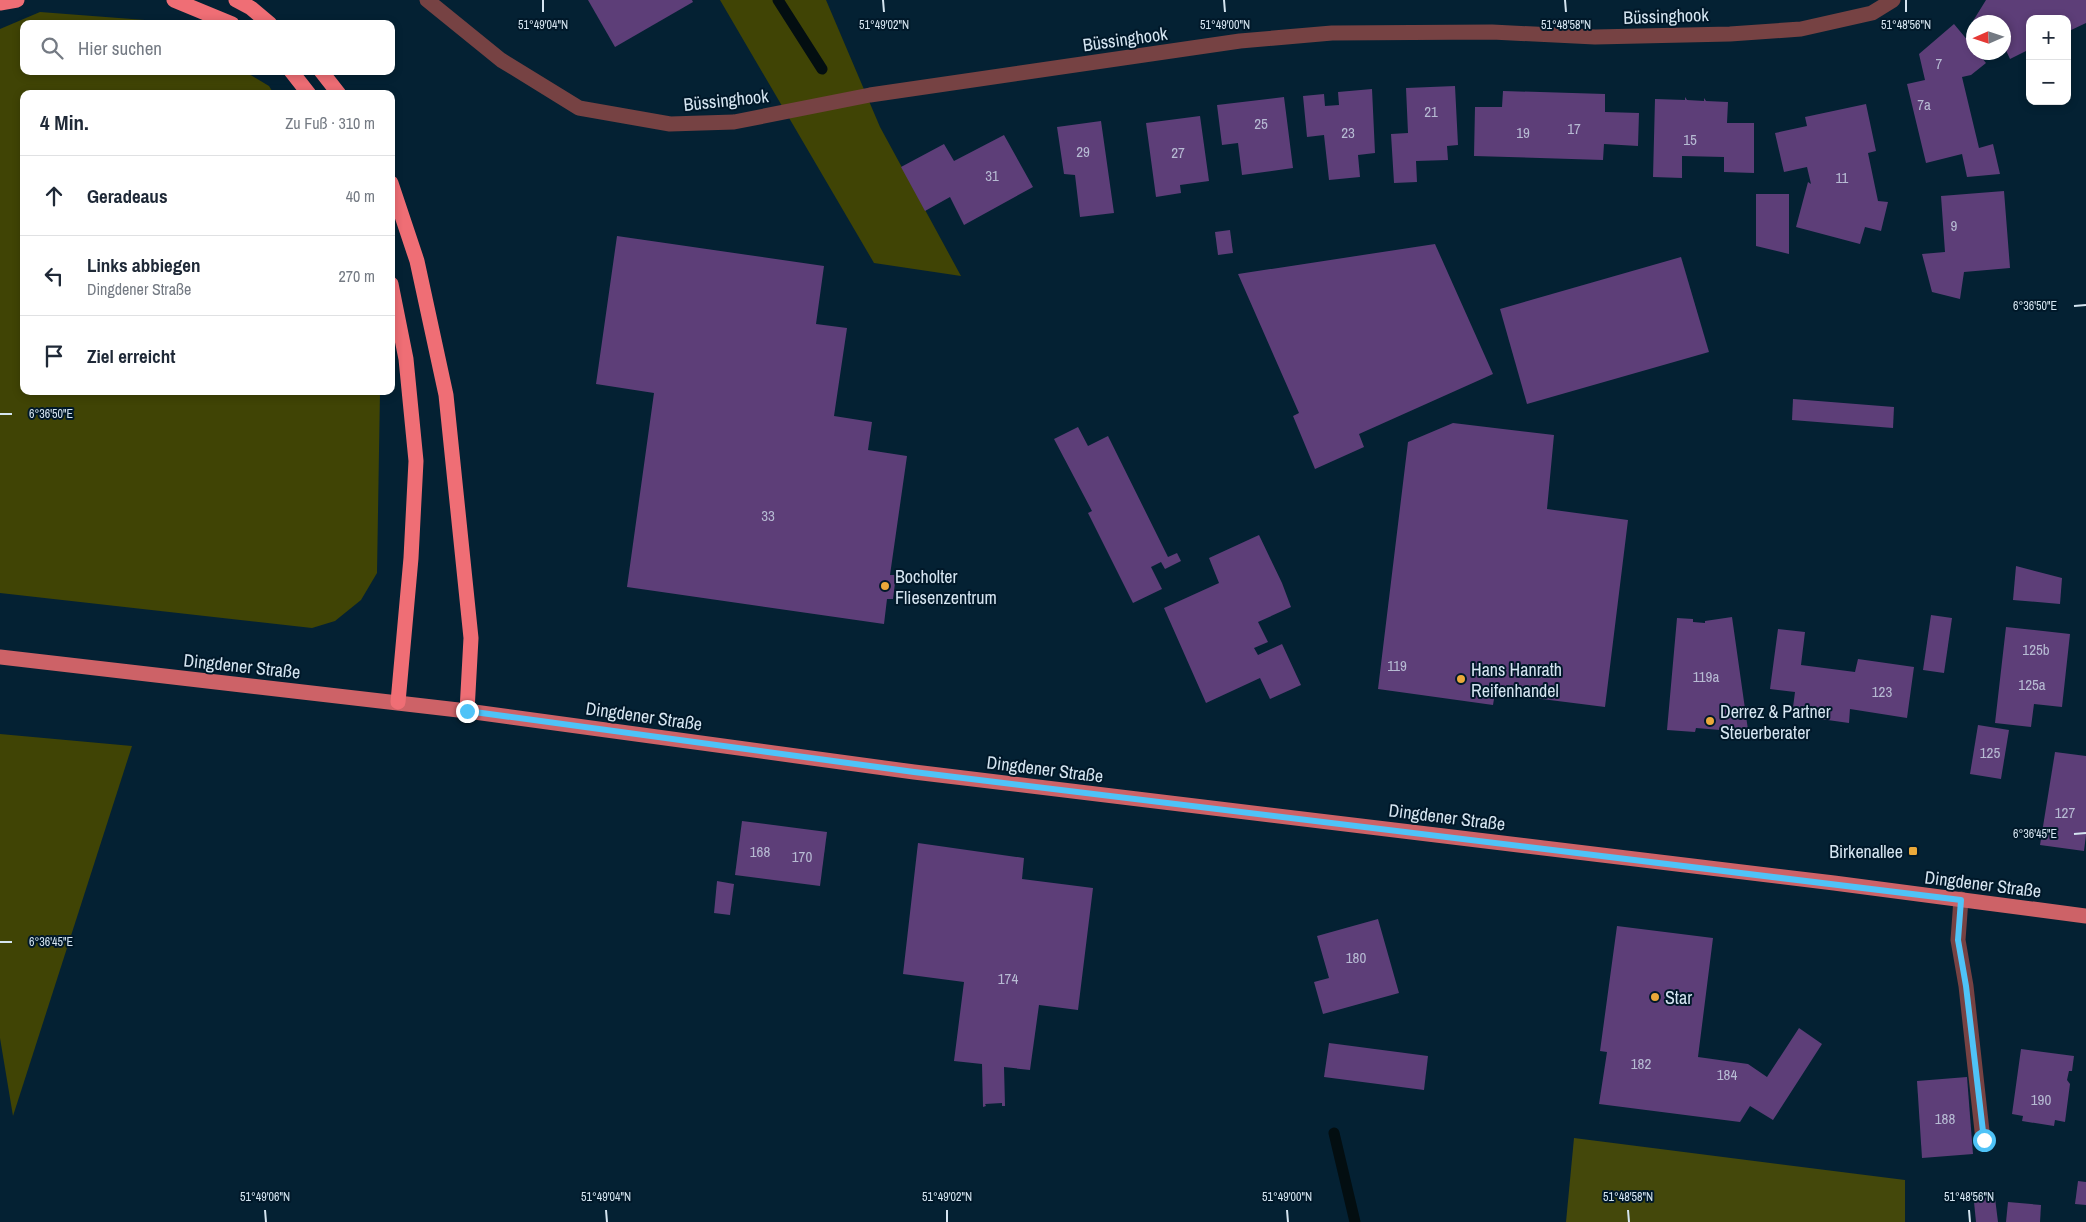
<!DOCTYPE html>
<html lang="de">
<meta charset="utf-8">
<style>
:root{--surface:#fff;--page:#f2f2f3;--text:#1f2937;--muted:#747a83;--line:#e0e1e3}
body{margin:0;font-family:"Archivo Narrow",sans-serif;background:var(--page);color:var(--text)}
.controls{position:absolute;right:15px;top:15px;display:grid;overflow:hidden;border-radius:10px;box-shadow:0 2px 8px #0003}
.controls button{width:45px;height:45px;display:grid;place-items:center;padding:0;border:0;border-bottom:1px solid var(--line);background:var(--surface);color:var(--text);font:25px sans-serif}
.compass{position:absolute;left:1966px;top:15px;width:45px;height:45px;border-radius:50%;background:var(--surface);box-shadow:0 2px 8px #0003;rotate:267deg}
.stop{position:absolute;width:15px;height:15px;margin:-11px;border:4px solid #4fc3f7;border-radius:50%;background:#fff}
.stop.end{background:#4fc3f7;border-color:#fff;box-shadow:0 1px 5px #0008}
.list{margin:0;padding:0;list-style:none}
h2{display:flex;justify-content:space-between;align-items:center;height:65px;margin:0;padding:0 20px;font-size:21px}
h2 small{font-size:16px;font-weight:400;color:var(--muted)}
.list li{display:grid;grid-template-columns:32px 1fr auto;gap:15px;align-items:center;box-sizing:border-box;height:80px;padding:0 20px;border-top:1px solid var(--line)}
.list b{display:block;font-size:19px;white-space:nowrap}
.list p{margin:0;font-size:16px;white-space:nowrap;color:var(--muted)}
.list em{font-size:16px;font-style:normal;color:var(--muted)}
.icon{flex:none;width:28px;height:28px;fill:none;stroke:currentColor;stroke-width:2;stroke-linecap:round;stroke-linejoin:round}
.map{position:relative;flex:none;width:2086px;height:1222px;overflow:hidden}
.search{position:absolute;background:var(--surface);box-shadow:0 2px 8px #0003;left:20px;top:20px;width:375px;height:55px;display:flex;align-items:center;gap:12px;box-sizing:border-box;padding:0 18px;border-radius:10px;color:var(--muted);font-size:19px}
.panel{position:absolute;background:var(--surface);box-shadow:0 2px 8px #0003;left:20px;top:90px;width:375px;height:305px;border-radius:10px}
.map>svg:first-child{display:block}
</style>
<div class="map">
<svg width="2086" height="1222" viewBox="0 0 2086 1222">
<rect width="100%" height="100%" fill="#042133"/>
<g fill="#404405">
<polygon points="720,0 826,0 880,127 961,276 874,263"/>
<polygon points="40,12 158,21 163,24 24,24 24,71 244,71 269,86 274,94 24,94 24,391 380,391 377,573 361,600 335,621 312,628 0,593 0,29"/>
<polygon points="0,734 132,746 13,1116 0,1038"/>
</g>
<polygon fill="#44480b" points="1574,1138 1905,1180 1905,1222 1566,1222"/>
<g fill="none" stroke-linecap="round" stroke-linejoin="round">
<g stroke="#030e11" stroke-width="11">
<polyline points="778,0 822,69"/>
<polyline points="1334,1133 1355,1222"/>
</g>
</g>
<g fill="#5d3e78">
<polygon points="588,0 692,0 693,2 615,47"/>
<polygon points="1986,0 2086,0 2086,23 2067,32 2067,19 2030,19 2030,49 2010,59 2004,46 2004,22 1973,21"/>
<polygon points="1954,24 1974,48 1974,52 1977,52 1986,63 1971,75 1962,77 1979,148 1993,144 2000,174 1967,177 1962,154 1926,163 1907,84 1925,80 1919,54"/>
<polygon points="1455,86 1458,145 1447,146 1448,160 1416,161 1417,182 1394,183 1391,134 1408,133 1406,88"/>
<polygon points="1372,89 1375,153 1358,155 1360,177 1329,180 1324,135 1307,137 1303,96 1324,94 1325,106 1339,105 1338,92"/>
<polygon points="1503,91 1605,94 1605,112 1639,113 1638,146 1604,144 1603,160 1474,156 1475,107 1502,107"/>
<polygon points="1284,97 1293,168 1242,175 1238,143 1222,145 1217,105"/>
<polygon points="1685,97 1687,100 1704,101 1704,98 1706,101 1728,102 1727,123 1754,123 1754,173 1724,172 1724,157 1682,156 1682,178 1653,177 1655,99 1685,100"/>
<polygon points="1866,104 1876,151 1868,153 1878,201 1888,202 1881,231 1865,227 1860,244 1796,227 1808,182 1811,184 1807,167 1784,172 1775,133 1807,126 1805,117"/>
<polygon points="1200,116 1209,181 1180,185 1181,193 1156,197 1146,123"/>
<polygon points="1101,121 1114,213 1080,217 1075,175 1064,174 1057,127"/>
<polygon points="1004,135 1033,187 964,225 950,197 925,211 901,167 944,144 954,161"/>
<polygon points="2004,191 2010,268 1964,272 1960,299 1932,292 1922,254 1945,252 1941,196"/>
<polygon points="1756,194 1789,194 1789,254 1756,246"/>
<polygon points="1230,230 1233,253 1218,255 1215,232"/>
<polygon points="617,236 824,266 816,324 847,328 834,416 872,422 868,450 907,456 890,575 896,575 893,599 887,599 884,624 627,587 654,393 596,384"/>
<polygon points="1435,244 1493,374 1359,434 1364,447 1315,469 1293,416 1299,413 1238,274"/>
<polygon points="1681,257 1709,352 1527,404 1500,309"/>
<polygon points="1793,399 1894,407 1893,428 1792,420"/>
<polygon points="1453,423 1554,435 1547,509 1628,520 1605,707 1495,693 1493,705 1378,689 1408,442"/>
<polygon points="1078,427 1088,446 1108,436 1168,557 1177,553 1181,561 1165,569 1161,562 1151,567 1162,589 1133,603 1088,513 1092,511 1054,439"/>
<polygon points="1259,535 1282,583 1291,607 1258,622 1268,642 1254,648 1258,655 1282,644 1301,685 1270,699 1260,678 1206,703 1164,608 1219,583 1209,558"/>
<polygon points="2016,566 2062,578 2060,604 2013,600"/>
<polygon points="1931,615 1952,618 1944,673 1923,670"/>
<polygon points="1732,617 1749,737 1721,735 1720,730 1696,728 1695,732 1667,730 1677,618 1693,619 1693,622 1705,623 1705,621"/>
<polygon points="2006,627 2070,634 2062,707 2034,704 2031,727 1995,723"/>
<polygon points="1778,629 1805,632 1801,665 1855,672 1858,659 1914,667 1907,718 1850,709 1849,723 1792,715 1795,692 1770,689"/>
<polygon points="1978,725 2009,730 2001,779 1970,774"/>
<polygon points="2055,752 2086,756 2086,835 2084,851 2040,845"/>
<polygon points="742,821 827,832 820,886 735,875"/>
<polygon points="918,843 1024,858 1022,879 1093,888 1078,1010 1039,1005 1030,1070 1004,1067 1005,1106 1002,1106 1002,1103 985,1104 986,1106 983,1107 982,1064 954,1061 964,982 903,974"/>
<polygon points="717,881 734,884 730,915 714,913"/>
<polygon points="1378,919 1399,993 1323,1014 1314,982 1329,978 1317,936"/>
<polygon points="1617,926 1713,938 1698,1057 1748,1064 1767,1077 1799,1028 1822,1044 1773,1120 1750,1106 1740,1122 1599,1104 1607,1052 1600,1051"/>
<polygon points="1329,1043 1428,1056 1424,1090 1324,1077"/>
<polygon points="2021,1049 2074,1056 2072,1071 2069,1071 2067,1080 2070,1084 2065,1122 2055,1120 2054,1126 2022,1121 2023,1116 2012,1114"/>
<polygon points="1967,1077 1973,1154 1922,1158 1917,1081"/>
<polygon points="2078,1181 2086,1182 2086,1205 2075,1204"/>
<polygon points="1994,1190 1998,1222 1976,1222 1973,1192"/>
<polygon points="2008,1202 2041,1205 2040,1222 2006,1222"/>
</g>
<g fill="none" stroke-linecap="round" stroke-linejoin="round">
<g stroke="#764243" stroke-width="15">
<polyline points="427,0 501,60 579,108 670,124 734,122 870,95 1240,41 1332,33 1492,32 1595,37 1730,34 1801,29 1872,13 1893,0"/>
<polyline points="1961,899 1958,940 1966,986 1983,1140"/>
</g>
<polyline stroke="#cd6267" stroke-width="15" points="0,657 467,711 914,772 1834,883 2086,916"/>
<g stroke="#ef6e75" stroke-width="15">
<polyline points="174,0 232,24"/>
<polyline points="236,0 251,8 270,24"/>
<polyline points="0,3 17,0"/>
<polyline points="291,71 309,94"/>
<polyline points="321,71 339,94"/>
<polyline points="391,183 417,261 446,395 471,638 467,711"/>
<polyline points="391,284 406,359 416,461 411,558 398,702"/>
</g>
</g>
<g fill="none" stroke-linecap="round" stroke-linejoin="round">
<polyline stroke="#4fc3f7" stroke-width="6" points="467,711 914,772 1961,900 1958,940 1966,986 1984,1140"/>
</g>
<path fill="none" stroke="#d5e5f1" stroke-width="2" d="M543,0V12M883,0L884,12M1224,0L1225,12M1565,0L1566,12M1906,0V12M2074,306L2086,305M0,414H12M2074,834L2086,833M0,942H12M265,1210L266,1222M606,1210L607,1222M947,1210V1222M1287,1210L1288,1222M1628,1210L1629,1222M1969,1210L1970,1222"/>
<g fill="#eba93a" stroke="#001829" stroke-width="2">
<circle cx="885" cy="586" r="5"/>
<circle cx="1461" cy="679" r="5"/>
<circle cx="1710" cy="721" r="5"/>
<rect x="1908" y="846" width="10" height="10" rx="2.5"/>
<circle cx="1655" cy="997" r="5"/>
</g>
<g text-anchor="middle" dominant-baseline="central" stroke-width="4" stroke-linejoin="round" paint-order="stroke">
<g font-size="15" fill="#b7bbd3">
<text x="1939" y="63">7</text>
<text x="1924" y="104">7a</text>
<text x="1431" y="111">21</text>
<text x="1261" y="123">25</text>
<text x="1574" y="128">17</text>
<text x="1348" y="132">23</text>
<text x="1523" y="132">19</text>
<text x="1690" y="139">15</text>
<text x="1083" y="151">29</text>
<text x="1178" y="152">27</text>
<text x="992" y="175">31</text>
<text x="1842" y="177">11</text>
<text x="1954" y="225">9</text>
<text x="768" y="515">33</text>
<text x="2036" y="649">125b</text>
<text x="1397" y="665">119</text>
<text x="1706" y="676">119a</text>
<text x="2032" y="684">125a</text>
<text x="1882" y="691">123</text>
<text x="1990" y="752">125</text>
<text x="2065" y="812">127</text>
<text x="760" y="851">168</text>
<text x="802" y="856">170</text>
<text x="1356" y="957">180</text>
<text x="1008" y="978">174</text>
<text x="1641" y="1063">182</text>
<text x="1727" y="1074">184</text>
<text x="2041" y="1099">190</text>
<text x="1945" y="1118">188</text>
</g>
<g font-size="18" fill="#d5e5f1" stroke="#001829">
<text transform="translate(1666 16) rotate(-2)">Büssinghook</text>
<text transform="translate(1125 39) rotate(-8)">Büssinghook</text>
<text transform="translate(726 100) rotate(-6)">Büssinghook</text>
<text transform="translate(242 666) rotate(6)">Dingdener Straße</text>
<text transform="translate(644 716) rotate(8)">Dingdener Straße</text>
<text transform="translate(1045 769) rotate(7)">Dingdener Straße</text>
<text transform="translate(1447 817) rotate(7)">Dingdener Straße</text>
<text transform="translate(1983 884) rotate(7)">Dingdener Straße</text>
</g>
<g font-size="18" fill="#d5e5f1" stroke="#001829" text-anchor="start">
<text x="895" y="576">Bocholter<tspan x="895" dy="21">Fliesenzentrum</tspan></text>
<text x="1471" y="669">Hans Hanrath<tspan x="1471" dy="21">Reifenhandel</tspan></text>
<text x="1720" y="711">Derrez &amp; Partner<tspan x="1720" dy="21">Steuerberater</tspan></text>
<text x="1903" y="851" text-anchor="end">Birkenallee</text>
<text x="1665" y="997">Star</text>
</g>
</g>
<g font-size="12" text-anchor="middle" fill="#d5e5f1" stroke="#001829" stroke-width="4" stroke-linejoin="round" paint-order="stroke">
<text x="543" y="29">51°49'04"N</text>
<text x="884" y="29">51°49'02"N</text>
<text x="1225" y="29">51°49'00"N</text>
<text x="1566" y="29">51°48'58"N</text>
<text x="1906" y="29">51°48'56"N</text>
<text x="2035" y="310">6°36'50"E</text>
<text x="51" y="418">6°36'50"E</text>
<text x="2035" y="838">6°36'45"E</text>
<text x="51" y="946">6°36'45"E</text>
<text x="265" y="1201">51°49'06"N</text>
<text x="606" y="1201">51°49'04"N</text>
<text x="947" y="1201">51°49'02"N</text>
<text x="1287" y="1201">51°49'00"N</text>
<text x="1628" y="1201">51°48'58"N</text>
<text x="1969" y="1201">51°48'56"N</text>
</g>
</svg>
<div class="controls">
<button>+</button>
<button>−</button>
</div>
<svg class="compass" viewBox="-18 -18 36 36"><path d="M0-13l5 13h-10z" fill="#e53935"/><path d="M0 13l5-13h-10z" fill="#747a83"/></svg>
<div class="stop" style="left:1984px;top:1140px"></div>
<div class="stop end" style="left:467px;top:711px"></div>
<div class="search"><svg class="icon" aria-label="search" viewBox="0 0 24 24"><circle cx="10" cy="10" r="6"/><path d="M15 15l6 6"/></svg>Hier suchen</div>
<section class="panel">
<h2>4 Min.<small>Zu Fuß · 310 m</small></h2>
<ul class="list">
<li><svg class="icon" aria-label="ahead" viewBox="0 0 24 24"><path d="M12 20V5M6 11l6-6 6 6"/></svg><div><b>Geradeaus</b></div><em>40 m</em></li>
<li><svg class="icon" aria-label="left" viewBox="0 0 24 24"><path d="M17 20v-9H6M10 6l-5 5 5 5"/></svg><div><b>Links abbiegen</b><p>Dingdener Straße</p></div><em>270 m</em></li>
<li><svg class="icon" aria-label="arrive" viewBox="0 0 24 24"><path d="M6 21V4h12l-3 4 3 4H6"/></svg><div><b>Ziel erreicht</b></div></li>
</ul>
</section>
</div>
